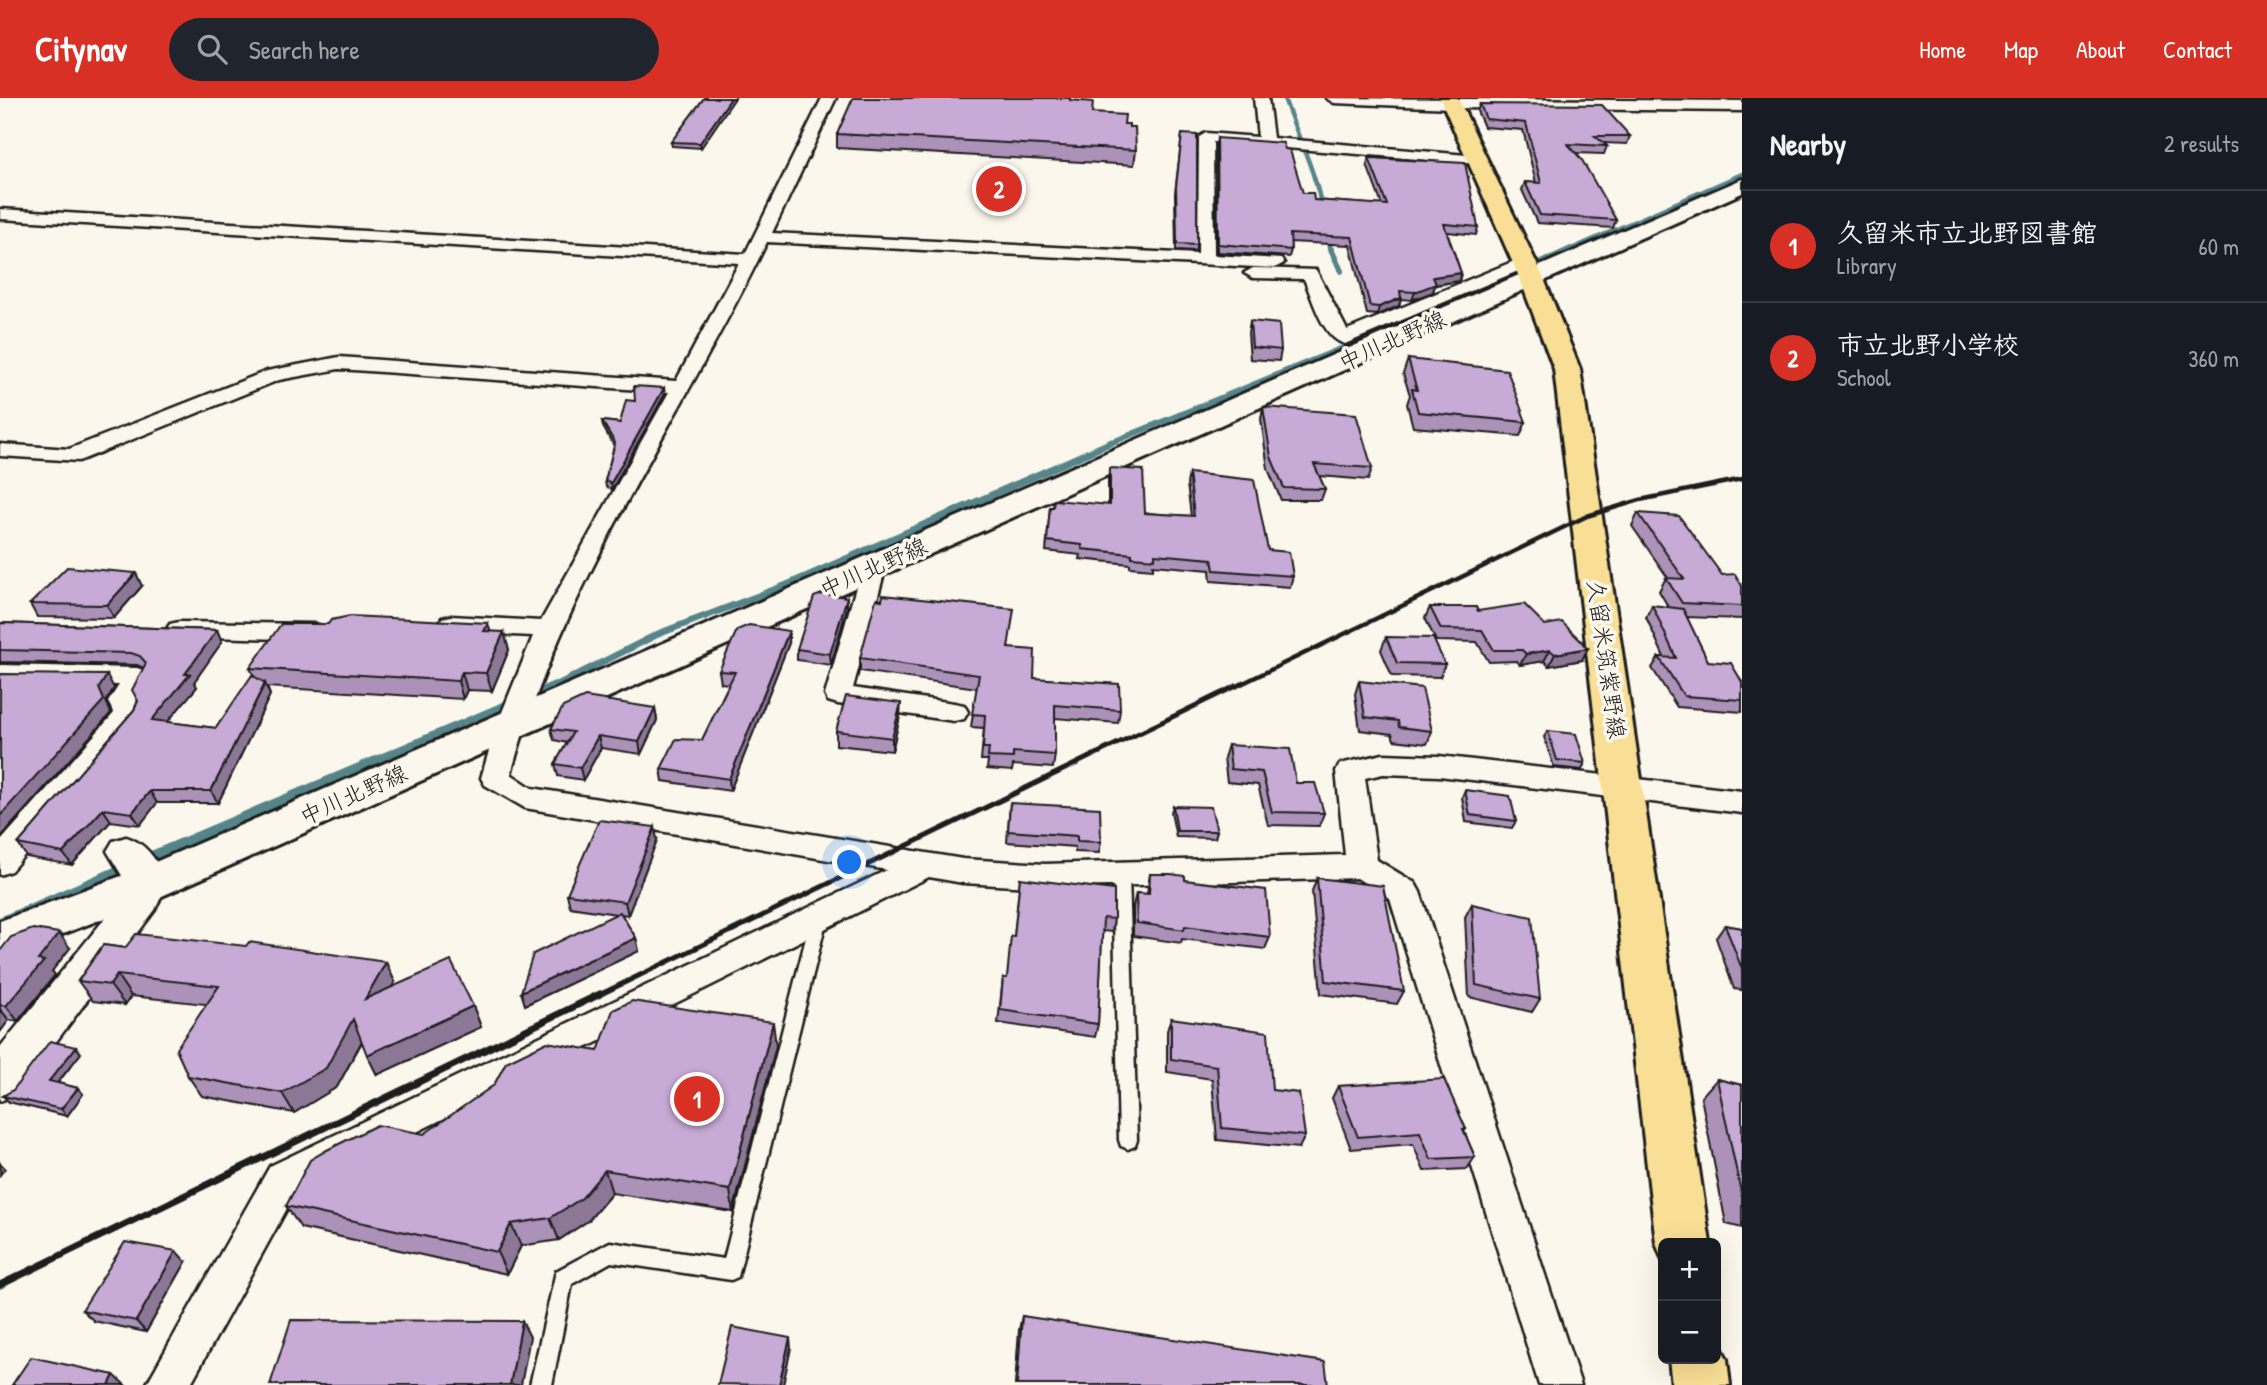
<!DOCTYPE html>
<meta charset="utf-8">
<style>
:root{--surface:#171b24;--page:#20242c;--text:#f1f3f6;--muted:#9ea1a6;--line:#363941;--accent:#d93025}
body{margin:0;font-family:"Patrick Hand","Klee One",sans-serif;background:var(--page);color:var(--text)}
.controls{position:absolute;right:21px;bottom:21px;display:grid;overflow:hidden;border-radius:10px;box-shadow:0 7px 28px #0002}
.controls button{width:63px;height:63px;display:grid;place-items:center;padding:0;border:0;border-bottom:2px solid var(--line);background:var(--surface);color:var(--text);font:35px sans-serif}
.you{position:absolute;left:850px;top:765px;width:24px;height:24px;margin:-18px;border:5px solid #fff;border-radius:50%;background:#1a73e8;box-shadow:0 0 0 10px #1a73e833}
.badge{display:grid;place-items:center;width:46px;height:46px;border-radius:50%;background:var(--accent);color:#fff;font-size:23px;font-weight:700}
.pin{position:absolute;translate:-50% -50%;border:4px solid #fff;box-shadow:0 2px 7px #0006}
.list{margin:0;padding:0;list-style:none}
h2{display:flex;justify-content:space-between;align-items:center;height:91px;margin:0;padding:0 28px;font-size:30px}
h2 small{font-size:23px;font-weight:400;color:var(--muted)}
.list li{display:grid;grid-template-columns:46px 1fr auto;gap:21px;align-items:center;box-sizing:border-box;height:112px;padding:0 28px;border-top:2px solid var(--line)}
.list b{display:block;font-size:26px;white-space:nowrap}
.list p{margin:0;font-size:23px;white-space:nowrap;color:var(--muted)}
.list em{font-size:23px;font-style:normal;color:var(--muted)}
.icon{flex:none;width:38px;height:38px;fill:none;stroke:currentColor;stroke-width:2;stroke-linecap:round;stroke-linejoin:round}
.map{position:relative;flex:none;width:1742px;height:1287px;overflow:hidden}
header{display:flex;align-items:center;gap:42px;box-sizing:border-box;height:98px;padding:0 35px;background:var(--accent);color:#fff}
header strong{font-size:33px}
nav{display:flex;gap:38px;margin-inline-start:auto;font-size:24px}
.search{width:490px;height:63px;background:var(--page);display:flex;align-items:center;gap:18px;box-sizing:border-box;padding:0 24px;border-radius:38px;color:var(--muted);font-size:26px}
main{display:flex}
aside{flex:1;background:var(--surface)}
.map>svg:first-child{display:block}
</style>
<header>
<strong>Citynav</strong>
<div class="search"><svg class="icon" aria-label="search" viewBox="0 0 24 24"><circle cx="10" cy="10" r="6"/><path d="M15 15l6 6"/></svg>Search here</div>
<nav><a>Home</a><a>Map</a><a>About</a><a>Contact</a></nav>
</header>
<main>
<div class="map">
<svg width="1742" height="1287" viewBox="0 0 1742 1287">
<rect width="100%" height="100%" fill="#fbf7ec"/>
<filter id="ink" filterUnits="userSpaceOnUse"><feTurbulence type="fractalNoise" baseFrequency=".0143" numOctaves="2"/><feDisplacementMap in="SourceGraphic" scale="14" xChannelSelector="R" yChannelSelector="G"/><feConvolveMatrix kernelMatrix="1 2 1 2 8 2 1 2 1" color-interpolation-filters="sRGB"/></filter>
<g filter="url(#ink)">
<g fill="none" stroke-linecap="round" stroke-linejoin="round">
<g stroke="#548489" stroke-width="4.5">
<path d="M1284,0C1297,38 1316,73 1322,112"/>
<polyline points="1324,136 1332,153"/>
<polyline points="1567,153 1742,76"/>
</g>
<g stroke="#548489" stroke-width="6">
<polyline points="1331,151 1341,173"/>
<polyline points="1108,346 1463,201 1571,151"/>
</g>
<polyline stroke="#548489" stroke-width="7" points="551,590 658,536 787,487 1112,344"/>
<g stroke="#548489" stroke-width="10">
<polyline points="529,599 555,588"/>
<polyline points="142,762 513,605"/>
<polyline points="0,824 129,768"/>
</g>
<g stroke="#1c1c1c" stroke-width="5">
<g id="service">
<polygon points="1121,770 1126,772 1129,776 1137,1042 1135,1048 1128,1051 1121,1048 1119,1042 1113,776 1116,772"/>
<polygon points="819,814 825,815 827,820 738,1179 731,1182 611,1164 572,1186 552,1287 530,1287 556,1173 610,1144 724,1161 811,820 813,815"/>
</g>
</g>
<g stroke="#1c1c1c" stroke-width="5">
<g id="minor">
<path d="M822,0H836L772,135L1198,156L1199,39L1206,35L1258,39L1254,0H1268L1273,40L1478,58L1485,62L1478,66L1213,44L1214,157L1281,161L1284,165L1275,170L767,144C681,321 563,485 511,676L532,690L963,761L1045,766L1345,757L1336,673L1340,666L1383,656L1439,658L1742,693V715L1439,678L1383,676L1365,680L1377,762L1415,785L1420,794L1581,1287H1539L1390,801L1357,780L1045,790L963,785L929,779L296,1094L190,1287H146L270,1068L887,772L525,710L485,687L481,680L496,629L533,538L451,534L442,532L438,526L442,520L451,518L541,523L669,294L339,271L279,282L79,363L0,358V346L69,351L267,273L339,259L676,283L739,165L0,121V111L745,156Z"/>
<path d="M1524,159L1532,164L1530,168L1345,246C1322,240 1313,201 1304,181L1253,180L1244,175L1253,170L1316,172L1347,232Z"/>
<polygon points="874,461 882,463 886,468 853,590 954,605 964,607 968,614 964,621 954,623 838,606 828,603 825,597 862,468 866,463"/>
<polygon points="179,524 314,526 323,528 327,534 323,540 314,542 170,538 166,532 170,526"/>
<polygon points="0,567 137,570 146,573 150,579 136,604 142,616 138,623 11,773 0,777 0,744 114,615 108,604 119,587 0,585"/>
</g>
</g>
<g stroke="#1c1c1c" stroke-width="5">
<g id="tertiary">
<polygon points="1326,0 1742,3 1742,13 1451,10 1334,5"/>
<path d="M126,739C147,745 159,765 167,786L155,812L16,997L0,1003V949L120,802L127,786L107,753L113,743Z"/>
</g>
</g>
<g stroke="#1c1c1c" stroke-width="6">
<polygon id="secondary" points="1742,81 1742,95 162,798 0,860 0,823 132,774"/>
</g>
<g stroke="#1c1c1c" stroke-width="6">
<g id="primary">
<polygon points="1440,0 1458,0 1544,181 1580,271 1710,1145 1663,1145 1663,1163 1656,1145 1554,271 1520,181"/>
<polygon points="1716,1239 1727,1261 1730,1287 1672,1287 1669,1261 1716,1261"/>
</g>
</g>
<use href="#service" fill="#fbf7ec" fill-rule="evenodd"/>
<use href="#minor" fill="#fbf7ec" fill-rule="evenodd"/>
<use href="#tertiary" fill="#fbf7ec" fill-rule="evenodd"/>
<use href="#secondary" fill="#fbf7ec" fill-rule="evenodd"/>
<use href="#primary" fill="#f9df96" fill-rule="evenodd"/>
<polyline stroke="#1c1c1c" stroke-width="4.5" points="1233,590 1587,418 1640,402 1742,381"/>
<polyline stroke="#1c1c1c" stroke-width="5" points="597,898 1236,588"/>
<polyline stroke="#1c1c1c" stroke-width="7" points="0,1187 600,896"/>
</g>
<g fill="#ac92b8" stroke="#1c1c1c" stroke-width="2">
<polygon points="704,0 701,50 672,48 671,44"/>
<polygon points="1070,2 1092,15 1124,26 1129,29 1136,52 1134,67 837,50 837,36"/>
<polygon points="1480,6 1630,38 1627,46 1604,45 1607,48 1604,56 1575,55 1616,122 1613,130 1537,125 1522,92 1525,84 1536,85 1523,32 1484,29 1477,13"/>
<polygon points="1182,36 1197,147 1195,153 1176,152 1175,95"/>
<polygon points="1217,40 1314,102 1382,107 1367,67 1369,60 1478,129 1476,137 1447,134 1461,175 1459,183 1435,187 1433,194 1412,202 1401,201 1399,208 1377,217 1367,216 1350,147 1290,144 1291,152 1289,159 1217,154 1216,47"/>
<polygon points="1250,223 1281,252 1279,263 1250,261 1248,235"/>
<polygon points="1408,261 1526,324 1520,338 1413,329 1407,306 1410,297 1403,276"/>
<polygon points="665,296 612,391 606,389 605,383 614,348 603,329 602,323 620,325 635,303"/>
<polygon points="1263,309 1372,370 1368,382 1319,378 1325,391 1321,402 1281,402 1268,371 1261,321"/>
<polygon points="1110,370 1145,415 1191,418 1187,386 1189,375 1293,478 1290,489 1211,483 1210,472 1153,467 1153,471 1130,469 1130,466 1080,461 1081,457 1046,453 1050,409 1108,407 1108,380"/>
<polygon points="1638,415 1722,477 1742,488 1742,521 1686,519 1708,563 1742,584 1742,614 1677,609 1652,570 1659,559 1664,559 1646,519 1652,507 1669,510 1659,493 1666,480 1668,480 1632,428"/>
<polygon points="142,488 114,520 37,519 30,506"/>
<polygon points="847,499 847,510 831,567 797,562 797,551"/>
<polygon points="1430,509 1478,513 1582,562 1549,568 1544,563 1520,567 1517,563 1489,564 1477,544 1436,543 1425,520"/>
<polygon points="0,525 217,532 222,544 194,584 197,589 167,624 216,630 254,578 250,570 490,533 509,552 492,593 467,592 463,601 267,589 270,597 218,705 157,705 140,727 111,723 72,767 27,759 18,746 134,612 138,603 144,570 137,567 0,564"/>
<polygon points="1386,539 1445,566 1440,579 1392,578 1381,552"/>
<polygon points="789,545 730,693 663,683 661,671 702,642 729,586 721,585 719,573"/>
<polygon points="1009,550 1034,580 1120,612 1118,625 1055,620 1055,657 1053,670 1013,667 1012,673 987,671 988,662 981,662 984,630 971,629 977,590 860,573 860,560"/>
<polygon points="1359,583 1432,633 1427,646 1394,642 1392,636 1360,632 1355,596"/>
<polygon points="655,610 657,622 641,656 601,650 583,682 558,678 555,666 567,645 554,642 551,631"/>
<polygon points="900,618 892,653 836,647 836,633"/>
<polygon points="1548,633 1585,665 1582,672 1554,669 1544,639"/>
<polygon points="1228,647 1296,685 1324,715 1319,728 1268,727 1258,687 1227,684 1224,660"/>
<polygon points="1465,692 1516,723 1512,730 1466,724 1462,699"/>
<polygon points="1010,705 1101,744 1099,755 1075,754 1075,749 1007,744"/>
<polygon points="1173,708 1217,733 1215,740 1176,739 1171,714"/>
<polygon points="657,742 628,817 621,816 636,840 639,853 525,907 616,816 570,809 567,796"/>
<polygon points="1150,776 1185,782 1270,839 1265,851 1182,841 1181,845 1133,838 1133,808 1136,795 1147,796"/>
<polygon points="1020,780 1114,821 1112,834 1102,833 1098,926 1095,939 998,925 1003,880 1007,880 1014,839"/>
<polygon points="1317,780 1404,893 1397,906 1321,896 1312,793"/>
<polygon points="1472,806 1540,901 1532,914 1469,899 1465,819"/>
<polygon points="1725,827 1742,830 1742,892 1734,891 1716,840"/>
<polygon points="103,847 395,884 392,889 473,908 481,929 377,977 362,944 337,989 294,1015 202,998 188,978 206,906 131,898 125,907 93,903 78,883"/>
<polygon points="70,850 52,873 55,877 18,923 9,922 0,934 0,853"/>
<polygon points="1171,920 1272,992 1305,1038 1299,1050 1217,1042 1212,981 1167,974 1167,933"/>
<polygon points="776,948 733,1114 612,1095 589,1122 559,1142 521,1148 507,1176 301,1130 286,1108 424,1036 598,953"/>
<polygon points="81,955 58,985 78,990 83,996 67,1018 9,1004 3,998"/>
<polygon points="1717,981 1742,987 1742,1130 1726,1126 1701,999"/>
<polygon points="1338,988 1466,1031 1464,1034 1475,1059 1467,1071 1424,1073 1413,1046 1351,1051 1332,1000"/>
<polygon points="186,1164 146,1234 94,1223 82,1212"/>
<polygon points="1022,1218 1328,1287 1015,1287 1019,1232"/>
</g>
<g fill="#8c7796" stroke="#1c1c1c" stroke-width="2">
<polygon points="731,0 735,0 701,50 700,45"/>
<polygon points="1461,175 1459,183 1435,187 1433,194 1412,202 1415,194 1433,179"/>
<polygon points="1401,200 1399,208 1377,217 1379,209"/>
<polygon points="664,290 665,296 612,391 611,385"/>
<polygon points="136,475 142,488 114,520 107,507"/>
<polygon points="847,499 847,510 831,567 830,556"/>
<polygon points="488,525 493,543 484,533"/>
<polygon points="217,532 222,544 194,584 197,589 159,634 152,622"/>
<polygon points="789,533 789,545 730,693 729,681"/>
<polygon points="504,534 509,552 492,593 486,575"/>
<polygon points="1588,550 1582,562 1549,568 1555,556"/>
<polygon points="1550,552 1544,563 1520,567 1526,556"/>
<polygon points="462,574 467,592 463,601 458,583"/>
<polygon points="107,577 114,590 106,603 111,615 0,740 0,718 99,590"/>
<polygon points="265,585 270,597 218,705 211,693"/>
<polygon points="901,605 900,618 892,653 892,640"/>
<polygon points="655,610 657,622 641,656 639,644"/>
<polygon points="598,638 601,650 583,682 580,670"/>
<polygon points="150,693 157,705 140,727 132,715"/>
<polygon points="103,711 111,723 72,767 63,755"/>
<polygon points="655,729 657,742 628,817 625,804"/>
<polygon points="59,835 70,850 52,873 55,877 18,923 6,908 38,862"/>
<polygon points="636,840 639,853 525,907 521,894"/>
<polygon points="386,864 395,884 374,921 365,901"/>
<polygon points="117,877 131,898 125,907 110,887"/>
<polygon points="473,908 481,929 377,977 367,957"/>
<polygon points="0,911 9,922 0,934"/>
<polygon points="353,921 363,941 337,989 294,1015 282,995"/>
<polygon points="773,924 776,948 733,1114 730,1092"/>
<polygon points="76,949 81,955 54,989 49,983"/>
<polygon points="78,990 83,996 67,1018 61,1011"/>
<polygon points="0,1065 5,1070 0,1077"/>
<polygon points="605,1072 612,1095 589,1122 559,1142 550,1120"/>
<polygon points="511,1126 521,1148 507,1176 497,1154"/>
<polygon points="176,1153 186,1164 146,1234 136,1223"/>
<polygon points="522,1223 530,1239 521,1287 510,1287"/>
<polygon points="790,1240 791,1250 783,1287 779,1287"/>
<polygon points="114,1277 125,1287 109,1287"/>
</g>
<g fill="#c8aad6" stroke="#1c1c1c" stroke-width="2">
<polygon points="704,0 731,0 700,45 671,44"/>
<polygon points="853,0 1070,0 1070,2 1093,4 1092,15 1125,17 1124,26 1129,26 1129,29 1135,29 1136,52 837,36"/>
<polygon points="1480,6 1602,7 1630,38 1595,38 1607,48 1568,46 1582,62 1616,122 1540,117 1525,84 1541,85 1526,25 1486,21"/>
<polygon points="1182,36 1197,37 1197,147 1177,146 1176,89"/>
<polygon points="1217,40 1283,45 1285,51 1290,52 1303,95 1313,95 1314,102 1387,107 1369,60 1465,65 1478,129 1444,126 1461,175 1433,179 1436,186 1415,194 1400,193 1401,200 1379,209 1370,208 1352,139 1290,136 1291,152 1218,146"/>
<polygon points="1250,223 1279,226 1281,252 1252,249"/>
<polygon points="1408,261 1507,272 1526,324 1418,314 1412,291 1417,292"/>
<polygon points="634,288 664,290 611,385 605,383 615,345 602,323 620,325 626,302 635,303"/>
<polygon points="1263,309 1356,316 1372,370 1314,366 1325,391 1284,390 1271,359"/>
<polygon points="1110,370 1143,372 1145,415 1194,418 1189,375 1254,382 1268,452 1289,454 1293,478 1214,472 1212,461 1155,456 1155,461 1132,459 1132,456 1082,451 1082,447 1047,443 1050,409 1053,409 1054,402 1110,407"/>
<polygon points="1638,415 1679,418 1722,477 1735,476 1742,488 1742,508 1682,505 1666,480 1684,481"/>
<polygon points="67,469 136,475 107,507 30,506"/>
<polygon points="822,496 847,499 830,556 797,551 814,499"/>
<polygon points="883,497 1014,511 1008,550 1035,552 1034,580 1119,586 1120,612 1055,607 1055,657 1013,654 1013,660 988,659 989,650 983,650 985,617 972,616 979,577 860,560 876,501 882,502"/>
<polygon points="1524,506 1545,527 1562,524 1588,550 1555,556 1550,552 1526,556 1522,552 1494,552 1482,532 1441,531 1430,509 1476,509 1478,513"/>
<polygon points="1652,507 1683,511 1708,563 1731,565 1742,584 1742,602 1684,598 1659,559 1676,560"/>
<polygon points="350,518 488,525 484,533 504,534 486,575 462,574 458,583 250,570 281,526 328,526 331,522"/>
<polygon points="0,525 217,532 185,576 190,576 152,622 216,630 252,577 265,585 211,693 150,693 132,715 103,711 63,755 18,746 134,612 138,603 132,592 146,565 140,558 131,555 0,552"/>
<polygon points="749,527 789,533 729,681 661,671 676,641 702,642 735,574 719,573 737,532"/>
<polygon points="1386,539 1433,540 1445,566 1397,565"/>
<polygon points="0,576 107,577 99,590 104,602 0,718"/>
<polygon points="1359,583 1422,590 1432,633 1399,629 1398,623 1365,619"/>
<polygon points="846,598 901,605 892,640 836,633"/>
<polygon points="585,599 655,610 639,644 598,638 580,670 555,666 573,634 551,631 563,609"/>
<polygon points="1548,633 1576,636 1585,665 1557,662"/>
<polygon points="1228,647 1290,651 1296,685 1315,685 1324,715 1272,714 1262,674 1231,671"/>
<polygon points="1465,692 1510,698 1516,723 1470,717"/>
<polygon points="1010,705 1100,710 1101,744 1077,743 1077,738 1008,733"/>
<polygon points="1173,708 1211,709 1217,733 1177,733"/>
<polygon points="599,722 655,729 625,804 567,796"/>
<polygon points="1150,776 1171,776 1185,778 1185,782 1266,792 1270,839 1185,828 1184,832 1137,825 1136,795 1149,796"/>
<polygon points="1020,780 1114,792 1114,821 1103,820 1098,926 1000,912 1003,880 1007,880 1011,838 1014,839"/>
<polygon points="1317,780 1383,788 1404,893 1326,883"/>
<polygon points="1472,806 1532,819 1540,901 1476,887"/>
<polygon points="620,814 636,840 521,894 533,856"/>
<polygon points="1725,827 1742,830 1742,871"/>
<polygon points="33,831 59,835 38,862 44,863 6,908 0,907 0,853 11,839"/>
<polygon points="136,836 246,848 249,844 386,864 365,901 451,863 473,908 367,957 353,921 326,970 282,995 188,978 176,951 219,888 117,877 110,887 78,883 103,847 125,850"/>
<polygon points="632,903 773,924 730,1092 605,1072 582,1100 550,1120 511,1126 497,1154 286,1108 310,1062 327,1052 377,1027 424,1036 494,987 506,964 547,944 598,953 613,912"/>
<polygon points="1171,920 1268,934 1272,992 1299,995 1305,1038 1222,1030 1217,968 1171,961"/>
<polygon points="50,943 76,949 49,983 78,990 61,1011 3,998 13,992"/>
<polygon points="1444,981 1466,1031 1463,1031 1475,1059 1431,1061 1420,1034 1358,1039 1338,988"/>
<polygon points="1717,981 1742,987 1742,1099"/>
<polygon points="125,1144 176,1153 136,1223 82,1212"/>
<polygon points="1022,1218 1325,1264 1328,1287 1017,1287"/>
<polygon points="291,1222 522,1223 510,1287 270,1287"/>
<polygon points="732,1229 790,1240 779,1287 718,1286"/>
<polygon points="31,1259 114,1277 109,1287 12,1287"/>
</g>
</g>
<g text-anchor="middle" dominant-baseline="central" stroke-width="7" stroke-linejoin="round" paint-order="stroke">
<g font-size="23" fill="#1c1c1c" stroke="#fbf7ec">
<text transform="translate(1392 242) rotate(-24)">中川北野線</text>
<text transform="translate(873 469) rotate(-24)">中川北野線</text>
<text transform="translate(1607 561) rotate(82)">久留米筑紫野線</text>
<text transform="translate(353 696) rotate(-24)">中川北野線</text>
</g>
</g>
</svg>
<div class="controls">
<button>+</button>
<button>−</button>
</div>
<div class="you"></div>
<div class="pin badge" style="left:697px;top:1001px">1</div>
<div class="pin badge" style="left:999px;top:91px">2</div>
</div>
<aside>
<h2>Nearby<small>2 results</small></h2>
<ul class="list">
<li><span class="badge">1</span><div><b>久留米市立北野図書館</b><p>Library</p></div><em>60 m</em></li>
<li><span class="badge">2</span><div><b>市立北野小学校</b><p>School</p></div><em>360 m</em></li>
</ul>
</aside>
</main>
